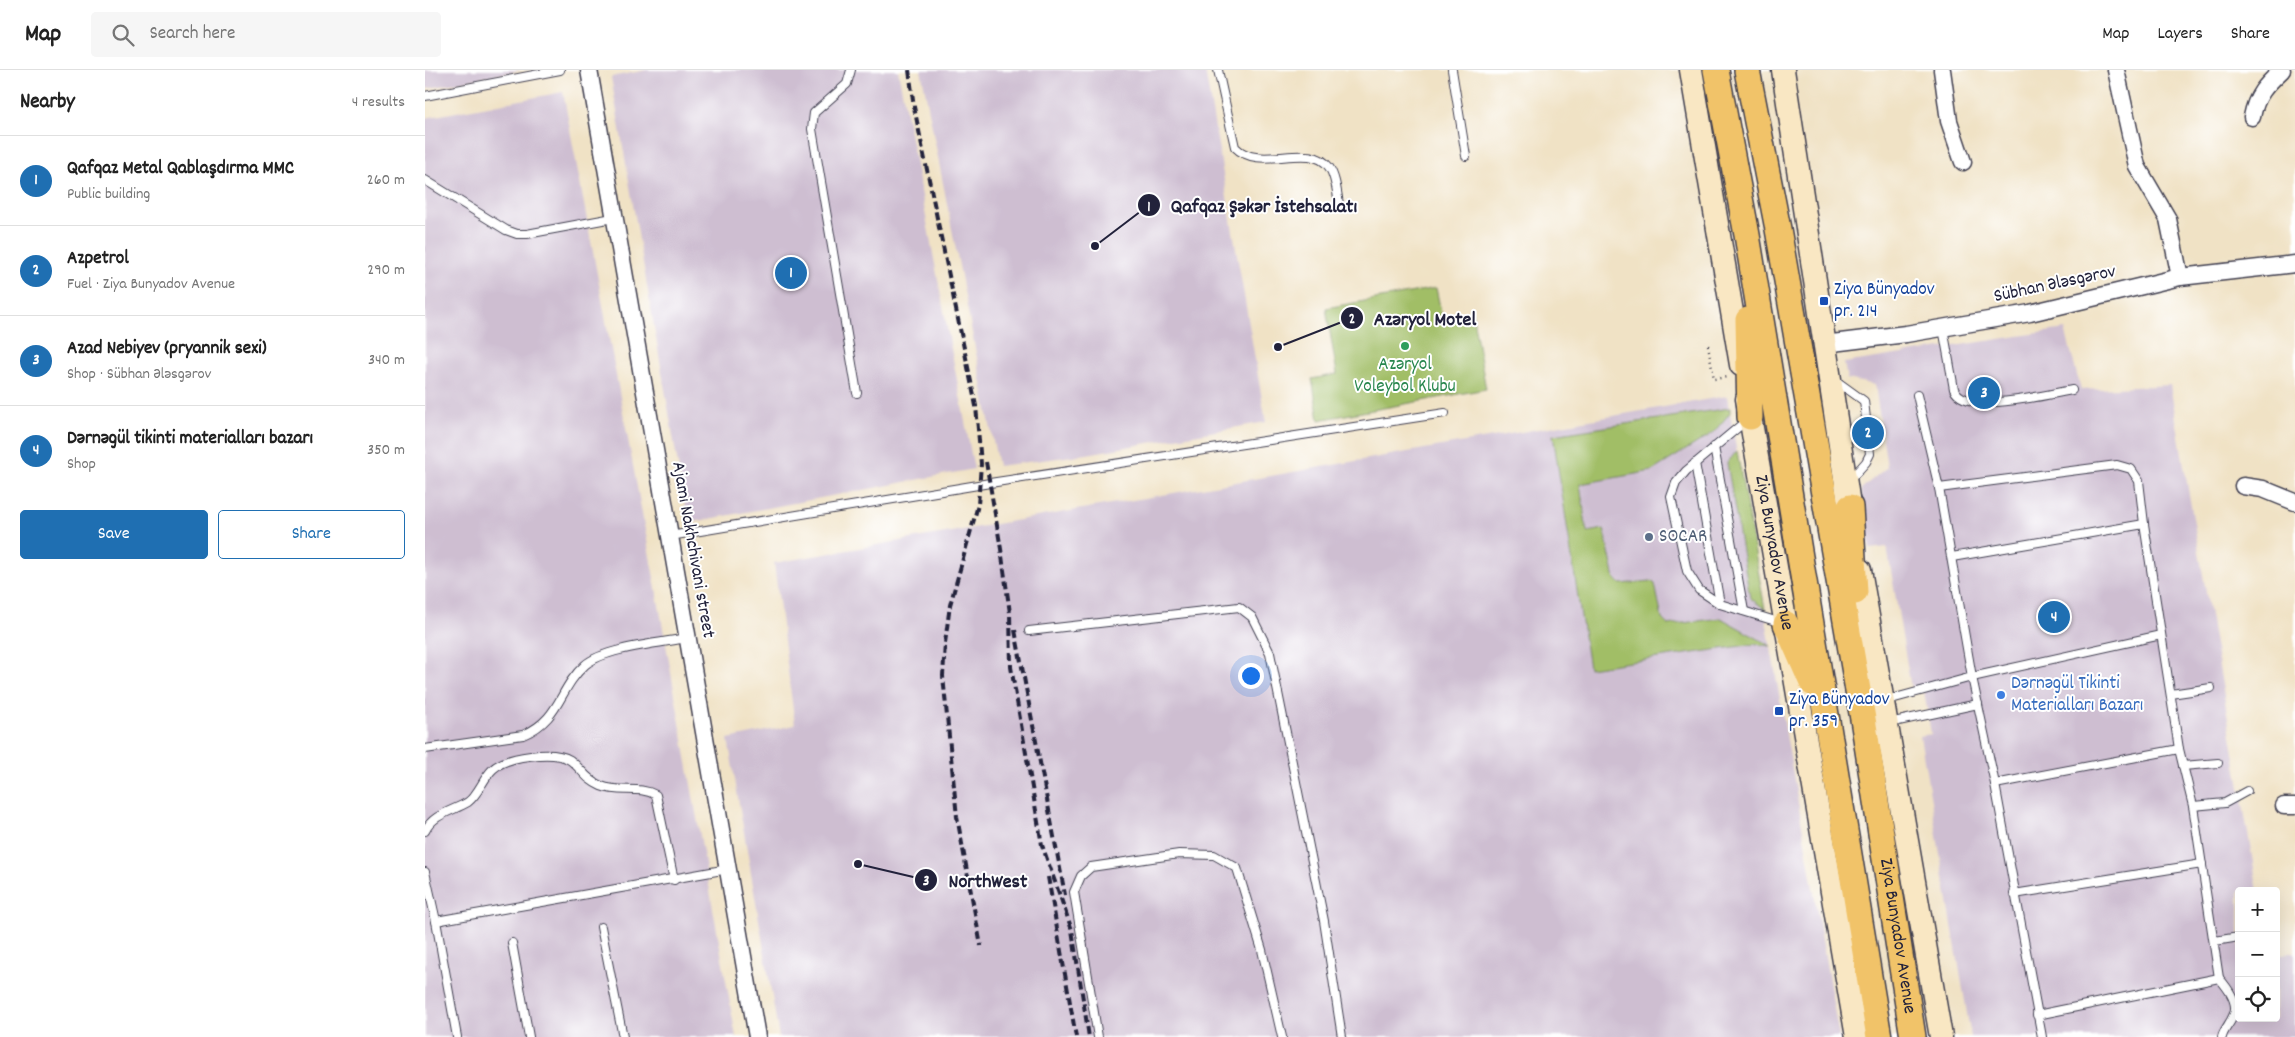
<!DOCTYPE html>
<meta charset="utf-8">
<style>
:root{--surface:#fff;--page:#f6f6f6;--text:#222;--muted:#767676;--line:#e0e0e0;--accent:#1f6fb2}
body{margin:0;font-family:Dekko,sans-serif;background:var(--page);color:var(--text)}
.controls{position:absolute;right:15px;bottom:15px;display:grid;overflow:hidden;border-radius:5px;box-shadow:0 5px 20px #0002}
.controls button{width:45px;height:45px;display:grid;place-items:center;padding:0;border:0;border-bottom:1px solid var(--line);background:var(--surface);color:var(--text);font:25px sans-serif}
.you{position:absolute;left:825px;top:605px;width:18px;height:18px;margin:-12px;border:4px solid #fff;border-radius:50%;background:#1a73e8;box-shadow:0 0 0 8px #1a73e833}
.badge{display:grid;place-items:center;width:32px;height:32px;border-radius:50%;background:var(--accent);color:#fff;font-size:16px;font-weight:700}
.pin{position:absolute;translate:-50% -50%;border:2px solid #fff;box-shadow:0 1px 5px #0006}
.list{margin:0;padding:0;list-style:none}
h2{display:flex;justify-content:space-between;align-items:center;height:65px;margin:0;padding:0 20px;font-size:21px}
h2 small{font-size:16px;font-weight:400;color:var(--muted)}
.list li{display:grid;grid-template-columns:32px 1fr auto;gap:15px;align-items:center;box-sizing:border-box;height:90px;padding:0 20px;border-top:1px solid var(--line)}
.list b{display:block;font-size:19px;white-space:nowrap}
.list p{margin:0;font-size:16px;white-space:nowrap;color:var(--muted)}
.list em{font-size:16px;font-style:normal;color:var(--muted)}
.actions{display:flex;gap:10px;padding:15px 20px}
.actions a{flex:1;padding:11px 0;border:1px solid var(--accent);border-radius:5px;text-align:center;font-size:18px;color:var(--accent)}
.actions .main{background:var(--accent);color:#fff}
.icon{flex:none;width:28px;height:28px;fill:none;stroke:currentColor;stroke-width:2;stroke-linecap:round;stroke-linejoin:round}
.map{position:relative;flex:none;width:1870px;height:967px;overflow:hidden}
header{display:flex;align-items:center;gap:30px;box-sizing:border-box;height:70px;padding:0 25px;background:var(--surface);border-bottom:1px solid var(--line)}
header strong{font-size:24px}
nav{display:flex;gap:28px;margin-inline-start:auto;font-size:18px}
.search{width:350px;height:45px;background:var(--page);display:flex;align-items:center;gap:12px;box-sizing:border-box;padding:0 18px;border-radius:5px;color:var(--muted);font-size:19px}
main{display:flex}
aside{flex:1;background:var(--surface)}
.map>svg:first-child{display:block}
</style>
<header>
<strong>Map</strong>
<div class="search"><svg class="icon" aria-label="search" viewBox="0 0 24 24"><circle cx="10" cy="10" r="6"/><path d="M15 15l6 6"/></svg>Search here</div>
<nav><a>Map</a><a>Layers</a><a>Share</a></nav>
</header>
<main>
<aside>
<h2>Nearby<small>4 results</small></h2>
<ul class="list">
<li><span class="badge">1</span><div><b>Qafqaz Metal Qablaşdırma MMC</b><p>Public building</p></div><em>260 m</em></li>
<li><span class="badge">2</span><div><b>Azpetrol</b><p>Fuel · Ziya Bunyadov Avenue</p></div><em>290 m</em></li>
<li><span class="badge">3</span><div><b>Azad Nebiyev (pryannik sexi)</b><p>Shop · Sübhan Ələsgərov</p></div><em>340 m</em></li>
<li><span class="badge">4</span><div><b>Dərnəgül tikinti materialları bazarı</b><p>Shop</p></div><em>350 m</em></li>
</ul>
<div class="actions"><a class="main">Save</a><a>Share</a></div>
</aside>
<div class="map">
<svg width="1870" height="967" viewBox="0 0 1870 967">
<rect width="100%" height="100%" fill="#fff"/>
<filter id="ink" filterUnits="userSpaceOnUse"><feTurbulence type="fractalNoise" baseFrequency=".02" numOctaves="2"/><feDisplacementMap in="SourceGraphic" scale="10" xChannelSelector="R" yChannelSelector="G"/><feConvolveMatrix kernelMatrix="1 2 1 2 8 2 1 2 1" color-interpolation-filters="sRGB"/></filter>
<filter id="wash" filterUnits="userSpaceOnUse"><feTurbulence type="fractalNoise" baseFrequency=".0096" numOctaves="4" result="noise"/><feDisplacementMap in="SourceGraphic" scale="20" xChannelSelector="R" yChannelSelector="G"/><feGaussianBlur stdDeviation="1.12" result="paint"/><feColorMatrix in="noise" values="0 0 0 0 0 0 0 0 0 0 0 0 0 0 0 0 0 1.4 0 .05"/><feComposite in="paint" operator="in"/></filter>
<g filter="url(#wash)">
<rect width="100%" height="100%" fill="#f0e2c5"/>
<g fill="#cebed1">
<polygon points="0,0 97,0 0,19"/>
<polygon points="222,0 473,0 549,399 263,453 186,7"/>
<polygon points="496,0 780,0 841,352 662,384 573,396"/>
<polygon points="138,22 230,513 311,967 0,967 0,48"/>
<polygon points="1640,259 1656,320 1745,315 1833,821 1814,821 1814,948 1851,948 1851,885 1870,882 1870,967 1546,967 1495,666 1506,664 1498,615 1486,618 1462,477 1445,479 1436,419 1462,397 1450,315 1422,309 1419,293"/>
<polygon points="1302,326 1414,967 354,967 303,669 370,655 349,493"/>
</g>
<g fill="#a1be66" stroke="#627050">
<polygon points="1011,218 1017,247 1047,242 1061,319 894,350 887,309 912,304 901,238"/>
<polygon points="1305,338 1305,343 1288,363 1227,401 1155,414 1162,462 1179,459 1190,509 1196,514 1226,511 1230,514 1237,549 1243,555 1296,548 1346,576 1330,574 1164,598 1128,365"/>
<polygon points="1312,381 1340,539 1325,528 1302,393"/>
</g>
</g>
<g filter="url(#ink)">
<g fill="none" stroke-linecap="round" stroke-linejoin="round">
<g stroke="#413f50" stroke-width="10">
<g id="service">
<polyline points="426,0 422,14 389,43 387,59 432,323"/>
<path d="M793,0L810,77C835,103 884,70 904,97C911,107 912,123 914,134"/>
<polyline points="1027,0 1041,86"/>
<polyline points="0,26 135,0"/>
<polyline points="0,110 81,160 92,164 102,164 188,148"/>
<path d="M1518,258L1529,319C1540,346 1623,324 1647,320"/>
<polyline points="1410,310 1439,331 1445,384 1441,392 1424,411"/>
<polyline points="1492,325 1514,418 1547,607 1570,714 1617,967"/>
<polyline points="1322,350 1261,401 1251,413 1246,427 1262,501 1274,520 1295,534 1357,553"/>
<polyline points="1289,377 1319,541"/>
<polyline points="1270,393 1295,534"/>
<path d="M1514,418L1692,395L1706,399L1714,411L1719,454L1754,679L1768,736L1794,908C1802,917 1815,934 1808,946C1805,954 1799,959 1797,967"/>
<polyline points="245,466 565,413 1020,343"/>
<polyline points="1527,487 1719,454"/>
<polyline points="604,561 814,537 827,547 845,583 899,851 917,967"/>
<polyline points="1746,624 1786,618"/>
<polyline points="1459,631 1547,607 1736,565"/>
<polyline points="1464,653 1553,634"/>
<path d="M0,679L98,665C136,649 133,619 160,595C179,578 236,573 262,568"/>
<polyline points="1758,696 1793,693"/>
<polyline points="1570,714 1754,679"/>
<polyline points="1768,736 1800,733 1822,721"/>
<path d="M0,761C8,744 28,741 43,732C54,724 58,708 68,699C82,686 129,680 145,690C157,699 161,710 176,716C195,724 213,715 231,725L249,810"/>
<polyline points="0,802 11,851 32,967"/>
<polyline points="1589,824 1777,794"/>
<polyline points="11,851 303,799"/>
<polyline points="176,857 198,967"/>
<polyline points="1790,871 1814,867"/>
<polyline points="87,873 104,967"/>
<polyline points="1612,945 1794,908"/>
<polyline points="673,967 649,822 656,806 666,797 754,784 789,785 812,798 837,880 857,967"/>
</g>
</g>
<g stroke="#413f50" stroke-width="19">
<g id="minor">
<polyline points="164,0 332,967"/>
<polyline points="1517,0 1524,51 1538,92"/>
<polyline points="1691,0 1712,96 1743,149 1755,207"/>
<path d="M1827,47C1831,25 1841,15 1857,0"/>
<polyline points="1399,274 1481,264 1605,243 1755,207 1870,194"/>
<polyline points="1818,416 1838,419 1870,432"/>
<polyline points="1859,736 1870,736"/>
</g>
</g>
<g stroke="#413f50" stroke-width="25">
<g id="secondary">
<polyline points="1266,0 1316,295"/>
<polyline points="1358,0 1427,454"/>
<path id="s1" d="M1322,329L1432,967"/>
<polyline points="1435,500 1516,967"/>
</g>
</g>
<g stroke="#413f50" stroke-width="28">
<g id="primary">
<polyline points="1291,0 1322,165 1454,967"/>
<path id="s2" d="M1322,0L1353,159L1438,649L1488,967"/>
<polyline points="1323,250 1325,347"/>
<polyline points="1425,437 1430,522"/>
<polyline points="1361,554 1387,613"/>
</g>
</g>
<polyline stroke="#413f50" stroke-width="2.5" stroke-dasharray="1 4" stroke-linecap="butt" points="1283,275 1289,309 1302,307"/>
<use href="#service" stroke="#fff" stroke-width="8"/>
<use href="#minor" stroke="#fff" stroke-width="16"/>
<use href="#secondary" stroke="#f9e7c3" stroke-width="22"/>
<use href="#primary" stroke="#f1c369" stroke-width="25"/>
<g stroke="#22223b" stroke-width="4" stroke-dasharray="8 4" stroke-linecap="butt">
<polyline points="484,0 489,37 551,336 556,394 553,435 525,535 520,573 518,606 532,747 556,876"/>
<polyline points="561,392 576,479 585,543 586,597 617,775 647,860 664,967"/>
<polyline points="590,560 640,825"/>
<polyline points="623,807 651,967"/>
</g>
</g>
</g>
<g fill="#1a4fb4" stroke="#fff" stroke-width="2">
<rect x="1394" y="226" width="10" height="10" rx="2.5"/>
<rect x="1349" y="636" width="10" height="10" rx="2.5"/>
</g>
<circle fill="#2e9e5b" stroke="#fff" stroke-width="2" cx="980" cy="276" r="5"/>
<circle fill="#5c6f8a" stroke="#fff" stroke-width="2" cx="1224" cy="467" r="5"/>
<circle fill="#3f7fe0" stroke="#fff" stroke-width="2" cx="1576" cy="625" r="5"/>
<g text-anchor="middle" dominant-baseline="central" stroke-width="4" stroke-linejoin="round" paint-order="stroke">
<g font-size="19" fill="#22223b" stroke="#fff">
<text transform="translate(1630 215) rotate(-12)">Sübhan Ələsgərov</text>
<text transform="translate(267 480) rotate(80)">Ajami Nakhchivani street</text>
<text stroke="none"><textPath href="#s1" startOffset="156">Ziya Bunyadov Avenue</textPath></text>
<text stroke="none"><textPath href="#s2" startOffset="879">Ziya Bunyadov Avenue</textPath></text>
</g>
<g font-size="19" fill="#164399" stroke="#fff" text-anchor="start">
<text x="1409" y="220">Ziya Bünyadov<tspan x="1409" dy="22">pr. 214</tspan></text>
<text x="1364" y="630">Ziya Bünyadov<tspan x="1364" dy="22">pr. 359</tspan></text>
</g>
<g font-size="19" fill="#27864d" stroke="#fff">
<text x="980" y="295">Azəryol<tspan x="980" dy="22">Voleybol Klubu</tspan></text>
</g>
<g font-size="19" fill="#4e5e75" stroke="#fff" text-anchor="start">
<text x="1234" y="467">SOCAR</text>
</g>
<g font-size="19" fill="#366cbe" stroke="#fff" text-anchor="start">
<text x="1586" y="614">Dərnəgül Tikinti<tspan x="1586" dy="22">Materialları Bazarı</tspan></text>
</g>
</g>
<path fill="none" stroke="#22223b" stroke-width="2" d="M670 176L724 135M853 277L927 248M433 794L501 810"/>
<g fill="#22223b" stroke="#fff" stroke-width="2">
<circle cx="670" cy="176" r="5"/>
<circle cx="853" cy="277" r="5"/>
<circle cx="433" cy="794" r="5"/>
<circle cx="724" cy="135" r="12"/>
<circle cx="927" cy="248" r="12"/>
<circle cx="501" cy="810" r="12"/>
</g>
<g font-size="15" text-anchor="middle" font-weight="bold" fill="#fff">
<text x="724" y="141">1</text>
<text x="927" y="253">2</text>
<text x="501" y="815">3</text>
</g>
<g font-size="20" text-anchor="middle" font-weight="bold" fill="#22223b" stroke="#fff" stroke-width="4" stroke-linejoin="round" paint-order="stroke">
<text x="839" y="142">Qafqaz Şəkər İstehsalatı</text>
<text x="1000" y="255">Azəryol Motel</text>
<text x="563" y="817">NorthWest</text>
</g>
</svg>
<div class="controls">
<button>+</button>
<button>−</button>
<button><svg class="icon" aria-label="locate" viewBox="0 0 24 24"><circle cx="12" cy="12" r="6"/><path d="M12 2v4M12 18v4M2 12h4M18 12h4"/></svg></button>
</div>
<div class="you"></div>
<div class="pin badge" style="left:366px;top:203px">1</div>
<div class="pin badge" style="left:1443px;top:363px">2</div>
<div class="pin badge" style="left:1559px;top:323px">3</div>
<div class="pin badge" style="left:1629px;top:547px">4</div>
</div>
</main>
